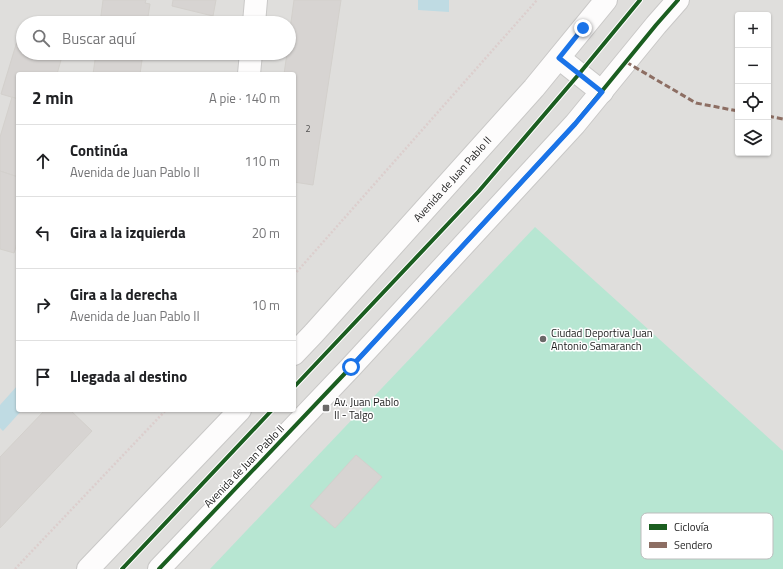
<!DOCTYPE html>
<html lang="es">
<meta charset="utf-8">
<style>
:root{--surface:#fff;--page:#f2f2f2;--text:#202124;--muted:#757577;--line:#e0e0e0}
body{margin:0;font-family:"Titillium Web",sans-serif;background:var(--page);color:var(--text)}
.controls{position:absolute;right:12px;top:12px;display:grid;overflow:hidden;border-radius:4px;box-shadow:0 1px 3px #0004}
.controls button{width:36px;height:36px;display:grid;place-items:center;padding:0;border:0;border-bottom:1px solid var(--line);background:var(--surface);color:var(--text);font:20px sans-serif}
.stop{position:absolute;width:12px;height:12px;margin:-9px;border:3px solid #1a73e8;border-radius:50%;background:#fff}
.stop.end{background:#1a73e8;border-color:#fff;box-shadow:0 1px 4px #0008}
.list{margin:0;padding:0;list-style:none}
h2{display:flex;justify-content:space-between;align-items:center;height:52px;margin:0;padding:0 16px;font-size:17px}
h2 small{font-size:13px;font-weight:400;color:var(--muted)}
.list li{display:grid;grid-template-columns:26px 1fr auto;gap:12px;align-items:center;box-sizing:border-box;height:72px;padding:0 16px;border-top:1px solid var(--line)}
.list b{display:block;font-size:15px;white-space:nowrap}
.list p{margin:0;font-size:13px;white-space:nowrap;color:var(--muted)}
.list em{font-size:13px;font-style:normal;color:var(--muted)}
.icon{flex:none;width:22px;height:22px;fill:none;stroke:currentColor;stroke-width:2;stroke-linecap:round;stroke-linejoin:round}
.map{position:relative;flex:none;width:783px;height:569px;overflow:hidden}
.search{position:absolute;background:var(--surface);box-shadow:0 1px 3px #0004;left:16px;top:16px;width:280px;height:44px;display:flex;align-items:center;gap:10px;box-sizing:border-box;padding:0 14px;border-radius:22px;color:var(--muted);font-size:15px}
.panel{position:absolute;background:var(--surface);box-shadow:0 1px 3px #0004;left:16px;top:72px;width:280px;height:340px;border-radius:4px}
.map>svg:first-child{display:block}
</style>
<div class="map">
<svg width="783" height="569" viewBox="0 0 783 569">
<rect width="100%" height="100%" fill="#f0eeeb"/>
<path fill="#dfdedc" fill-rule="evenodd" d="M0,0H783V569H0ZM738,15H768V153H738ZM23,23H289V53H23ZM18,74H294V410H18Z"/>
<polygon fill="#b7e6d2" points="535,227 783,451 783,569 210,569"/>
<g fill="#bfdbe3">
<polygon points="418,0 449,0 449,12 418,10"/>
<polygon points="18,385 18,410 22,410 3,431 0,428 0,405"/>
</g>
<g fill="#d7d4d2" stroke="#d3d0cc">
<polygon points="103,0 146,0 145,3 150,4 147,23 100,23"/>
<polygon points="173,0 216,0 213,16 172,6"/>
<polygon points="294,0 341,0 313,185 294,182 294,74 284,74 287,53 289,53 289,37"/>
<polygon points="22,25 23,25 23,53 63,53 57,74 18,74 18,99 1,94"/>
<polygon points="96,53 143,53 140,74 93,74"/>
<polygon points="12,97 18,99 18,177 0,171 0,137"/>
<polygon points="0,171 18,177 18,240 14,253 0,249"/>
<polygon points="45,410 70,410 92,431 0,528 0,457"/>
<polygon points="356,455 382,477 335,528 310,506"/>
</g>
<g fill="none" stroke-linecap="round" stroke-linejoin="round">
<g stroke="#c9c8c7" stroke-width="24">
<g id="minor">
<polyline points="254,23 256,0"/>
<polyline points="559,58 602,92"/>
<polyline points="249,74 251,53"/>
<path id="s1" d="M294,354L314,333L534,88L606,0"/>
<polyline points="88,569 240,410"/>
<polyline points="159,569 351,367 575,124 656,25 678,0"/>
</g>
</g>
<g stroke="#dccecd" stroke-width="2.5" stroke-dasharray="2 2" stroke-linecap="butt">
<polyline points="294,275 537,0"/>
<polyline points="15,569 166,410"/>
</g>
<use href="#minor" stroke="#fdfcfc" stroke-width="22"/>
<g stroke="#8d6e63" stroke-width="3" stroke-dasharray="6 3" stroke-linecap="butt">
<polyline points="626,62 696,103 738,111"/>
<polyline points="768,116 783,119"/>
</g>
<g stroke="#fff" stroke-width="6">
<g id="cycleway">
<polyline points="294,387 479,191 579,74 640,0"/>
<polyline points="122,569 272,410"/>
<polyline points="159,569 351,367 575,124 656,25 678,0"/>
</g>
</g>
<use href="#cycleway" stroke="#1b5e20" stroke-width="4"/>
</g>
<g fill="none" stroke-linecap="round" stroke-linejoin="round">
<polyline stroke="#1a73e8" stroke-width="5" points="351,367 575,124 602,92 559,58 583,28"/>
</g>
<g fill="#6a6968" stroke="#fff" stroke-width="1.5">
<circle cx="543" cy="339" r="4"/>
<rect x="322" y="404" width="8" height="8" rx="2"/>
</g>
<g text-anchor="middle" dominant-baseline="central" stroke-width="3" stroke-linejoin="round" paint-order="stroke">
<g font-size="9" fill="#4f4e4e">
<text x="308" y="128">2</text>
</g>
<g font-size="11" fill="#222" stroke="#fff">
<text stroke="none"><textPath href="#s1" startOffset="236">Avenida de Juan Pablo II</textPath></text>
<text transform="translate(244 466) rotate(-46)">Avenida de Juan Pablo II</text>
</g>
<g font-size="11" fill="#222" stroke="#fff" text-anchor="start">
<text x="551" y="333">Ciudad Deportiva Juan<tspan x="551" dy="13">Antonio Samaranch</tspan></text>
<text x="334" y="402">Av. Juan Pablo<tspan x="334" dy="13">II - Talgo</tspan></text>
</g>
</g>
<rect x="641" y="513" width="132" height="46" rx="6" fill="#fff" stroke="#bdbdbd" stroke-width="1"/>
<rect x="649" y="524" width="18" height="6" fill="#1b5e20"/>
<rect x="649" y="542" width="18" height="6" fill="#8d6e63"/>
<g font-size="11" fill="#222">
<text x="674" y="531">Ciclovía</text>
<text x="674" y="549">Sendero</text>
</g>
</svg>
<div class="controls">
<button>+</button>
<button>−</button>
<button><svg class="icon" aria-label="locate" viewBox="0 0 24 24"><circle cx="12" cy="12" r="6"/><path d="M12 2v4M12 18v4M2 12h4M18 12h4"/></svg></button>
<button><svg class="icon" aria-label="layers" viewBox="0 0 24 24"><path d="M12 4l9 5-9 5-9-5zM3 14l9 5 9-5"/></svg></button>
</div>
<div class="stop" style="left:351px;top:367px"></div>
<div class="stop end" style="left:583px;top:28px"></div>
<div class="search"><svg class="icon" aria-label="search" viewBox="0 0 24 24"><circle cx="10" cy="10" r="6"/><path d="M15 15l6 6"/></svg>Buscar aquí</div>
<section class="panel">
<h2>2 min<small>A pie · 140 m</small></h2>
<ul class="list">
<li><svg class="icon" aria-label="ahead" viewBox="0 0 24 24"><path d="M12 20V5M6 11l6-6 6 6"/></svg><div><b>Continúa</b><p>Avenida de Juan Pablo II</p></div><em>110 m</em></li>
<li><svg class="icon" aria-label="left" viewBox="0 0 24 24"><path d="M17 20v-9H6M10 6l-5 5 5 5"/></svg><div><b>Gira a la izquierda</b></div><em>20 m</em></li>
<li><svg class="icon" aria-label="right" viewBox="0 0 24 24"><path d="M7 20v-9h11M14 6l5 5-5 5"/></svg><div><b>Gira a la derecha</b><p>Avenida de Juan Pablo II</p></div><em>10 m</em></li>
<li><svg class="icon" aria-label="arrive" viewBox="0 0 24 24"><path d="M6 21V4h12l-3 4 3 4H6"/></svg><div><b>Llegada al destino</b></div></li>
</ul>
</section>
</div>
